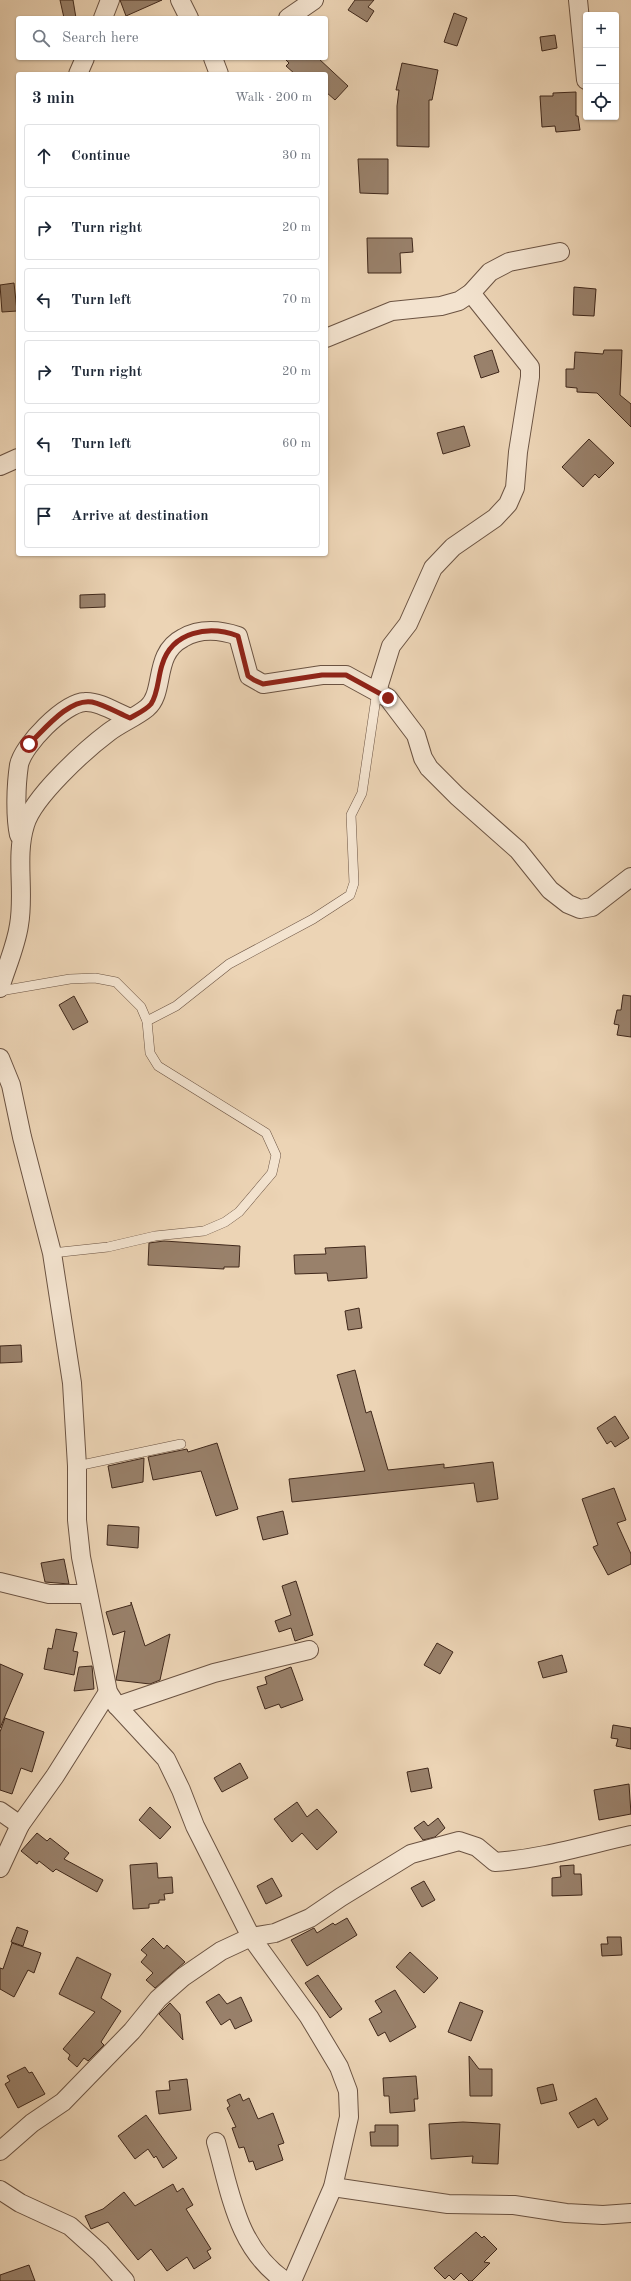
<!DOCTYPE html>
<meta charset="utf-8">
<style>
:root{--surface:#fff;--page:#f2f2f3;--text:#1f2937;--muted:#747a83;--line:#e0e1e3}
body{margin:0;font-family:"Old Standard TT",serif;background:var(--page);color:var(--text)}
.controls{position:absolute;right:12px;top:12px;display:grid;overflow:hidden;border-radius:4px;box-shadow:0 1px 3px #0004}
.controls button{width:36px;height:36px;display:grid;place-items:center;padding:0;border:0;border-bottom:1px solid var(--line);background:var(--surface);color:var(--text);font:20px sans-serif}
.stop{position:absolute;width:12px;height:12px;margin:-9px;border:3px solid #8f2418;border-radius:50%;background:#fff}
.stop.end{background:#8f2418;border-color:#fff;box-shadow:0 1px 4px #0008}
.list{margin:0;padding:0;list-style:none}
h2{display:flex;justify-content:space-between;align-items:center;height:52px;margin:0;padding:0 16px;font-size:17px}
h2 small{font-size:13px;font-weight:400;color:var(--muted)}
.list li{display:grid;grid-template-columns:26px 1fr auto;gap:12px;align-items:center;box-sizing:border-box;height:64px;margin:0 8px 8px;padding:0 8px;border:1px solid var(--line);border-radius:4px}
.list b{display:block;font-size:15px;white-space:nowrap}
.list em{font-size:13px;font-style:normal;color:var(--muted)}
.icon{flex:none;width:22px;height:22px;fill:none;stroke:currentColor;stroke-width:2;stroke-linecap:round;stroke-linejoin:round}
.map{position:relative;flex:none;width:631px;height:2281px;overflow:hidden}
.search{position:absolute;background:var(--surface);box-shadow:0 1px 3px #0004;left:16px;top:16px;width:312px;height:44px;display:flex;align-items:center;gap:10px;box-sizing:border-box;padding:0 14px;border-radius:4px;color:var(--muted);font-size:15px}
.panel{position:absolute;background:var(--surface);box-shadow:0 1px 3px #0004;left:16px;top:72px;width:312px;height:484px;border-radius:4px}
.map>svg:first-child{display:block}
</style>
<div class="map">
<svg width="631" height="2281" viewBox="0 0 631 2281">
<rect width="100%" height="100%" fill="#ecd4b5"/>
<filter id="stains"><feTurbulence type="fractalNoise" baseFrequency=".005" numOctaves="4"/><feColorMatrix values="0 0 0 0 .2 0 0 0 0 .09 0 0 0 0 .02 0 0 0 .5 -.17"/></filter>
<radialGradient id="worn" r=".72"><stop offset=".6" stop-color="#630" stop-opacity="0"/><stop offset="1" stop-color="#630" stop-opacity=".3"/></radialGradient>
<g fill="#99816b" stroke="#40281b">
<polygon points="60,0 73,0 76,18 64,18"/>
<polygon points="120,0 162,0 126,16"/>
<polygon points="355,0 374,0 368,7 374,11 367,22 348,10"/>
<polygon points="454,13 467,18 457,46 444,42"/>
<polygon points="555,35 557,48 542,51 540,37"/>
<polygon points="284,58 318,58 348,86 335,100 326,92 326,74 295,74 286,66 289,63"/>
<polygon points="402,63 438,70 432,100 429,100 429,147 397,146 397,106 399,90 396,90"/>
<polygon points="576,92 576,116 578,116 580,130 556,132 555,126 542,127 540,96 553,96 553,93"/>
<polygon points="358,159 388,159 388,194 360,193"/>
<polygon points="367,238 412,238 413,252 400,253 401,273 368,273"/>
<polygon points="14,283 17,311 2,312 0,285"/>
<polygon points="574,287 596,289 594,316 573,315"/>
<polygon points="492,350 499,372 481,378 474,356"/>
<polygon points="604,350 622,350 620,395 631,404 631,427 597,393 577,392 577,388 566,387 566,369 574,369 575,352 603,354"/>
<polygon points="464,426 470,446 443,454 437,433"/>
<polygon points="589,439 614,463 599,478 595,474 583,487 562,467"/>
<polygon points="105,594 105,607 80,608 80,595"/>
<polygon points="623,995 631,996 631,1037 617,1035 619,1025 614,1024 617,1010 621,1010"/>
<polygon points="74,996 88,1022 73,1030 59,1005"/>
<polygon points="164,1241 240,1246 239,1267 224,1267 224,1269 148,1265 149,1243"/>
<polygon points="365,1246 367,1278 328,1281 327,1273 295,1274 294,1255 326,1254 325,1248"/>
<polygon points="359,1308 362,1328 348,1330 345,1311"/>
<polygon points="21,1345 22,1362 0,1363 0,1346"/>
<polygon points="355,1370 366,1413 371,1411 388,1470 444,1464 444,1468 493,1462 498,1499 477,1502 474,1483 292,1502 289,1479 365,1471 337,1375"/>
<polygon points="615,1416 629,1438 615,1447 611,1441 607,1444 597,1428"/>
<polygon points="217,1443 238,1509 216,1516 201,1471 153,1480 148,1457 187,1449 188,1452"/>
<polygon points="144,1458 143,1482 112,1488 108,1466"/>
<polygon points="614,1488 626,1520 617,1523 631,1554 631,1564 608,1575 593,1547 598,1545 582,1499"/>
<polygon points="283,1511 288,1534 263,1540 257,1517"/>
<polygon points="108,1525 139,1527 138,1548 107,1545"/>
<polygon points="64,1559 69,1584 45,1582 41,1563"/>
<polygon points="296,1581 313,1635 295,1641 291,1628 279,1632 275,1621 291,1615 282,1586"/>
<polygon points="131,1602 145,1646 170,1634 160,1680 150,1684 116,1680 125,1631 113,1635 106,1612 131,1605"/>
<polygon points="56,1629 77,1633 73,1651 78,1652 74,1675 44,1669 48,1648 52,1649"/>
<polygon points="437,1643 453,1652 440,1674 424,1665"/>
<polygon points="562,1655 567,1672 543,1678 538,1662"/>
<polygon points="0,1664 23,1674 0,1728"/>
<polygon points="92,1666 94,1689 74,1691 79,1667"/>
<polygon points="291,1667 303,1700 281,1708 279,1704 265,1709 257,1687 267,1684 265,1677"/>
<polygon points="5,1718 44,1732 32,1772 21,1768 12,1794 0,1790 0,1732"/>
<polygon points="613,1725 631,1728 631,1749 616,1746 618,1739 611,1738"/>
<polygon points="240,1763 248,1778 222,1792 214,1778"/>
<polygon points="428,1768 432,1788 411,1792 407,1772"/>
<polygon points="629,1784 631,1814 599,1820 594,1790"/>
<polygon points="297,1802 307,1817 317,1809 337,1832 317,1850 302,1833 292,1842 274,1819"/>
<polygon points="150,1807 171,1827 160,1839 139,1820"/>
<polygon points="438,1818 445,1828 435,1837 423,1840 414,1828 424,1821 428,1826"/>
<polygon points="37,1833 47,1841 50,1838 69,1853 64,1859 103,1880 97,1892 56,1869 53,1872 39,1861 37,1864 21,1851"/>
<polygon points="157,1863 158,1878 172,1877 173,1893 164,1894 165,1900 159,1900 159,1903 149,1904 149,1908 133,1909 130,1865"/>
<polygon points="574,1865 574,1874 581,1874 582,1895 552,1896 552,1878 561,1877 560,1866"/>
<polygon points="272,1878 282,1896 266,1904 257,1886"/>
<polygon points="424,1881 435,1900 422,1907 411,1888"/>
<polygon points="347,1918 357,1935 307,1966 291,1940 314,1928 317,1933 333,1923 335,1925"/>
<polygon points="17,1927 28,1931 23,1946 11,1942"/>
<polygon points="607,1937 621,1937 622,1955 602,1956 601,1944 608,1944"/>
<polygon points="153,1938 164,1949 167,1945 185,1962 155,1988 146,1980 153,1973 141,1962 147,1955 141,1950"/>
<polygon points="12,1943 41,1953 34,1973 28,1970 14,1997 0,1989 0,1968 3,1969"/>
<polygon points="410,1952 438,1978 424,1993 396,1967"/>
<polygon points="77,1957 111,1974 101,1998 121,2011 101,2042 104,2045 88,2061 84,2058 77,2067 68,2059 70,2055 63,2049 95,2012 59,1994"/>
<polygon points="318,1975 342,2009 330,2018 305,1983"/>
<polygon points="395,1990 416,2027 390,2042 385,2032 378,2036 369,2019 382,2012 375,2001"/>
<polygon points="219,1994 227,2004 241,1997 252,2021 235,2029 230,2019 221,2025 206,2002"/>
<polygon points="460,2002 483,2011 471,2041 448,2032"/>
<polygon points="170,2003 180,2014 183,2040 159,2014"/>
<polygon points="469,2056 479,2069 492,2069 492,2096 470,2096"/>
<polygon points="25,2067 29,2073 32,2072 45,2094 18,2108 5,2084 10,2081 7,2076"/>
<polygon points="416,2076 418,2099 414,2099 415,2111 390,2113 389,2096 384,2096 383,2078"/>
<polygon points="187,2079 191,2110 159,2114 156,2091 170,2090 169,2081"/>
<polygon points="553,2084 557,2100 541,2104 537,2088"/>
<polygon points="240,2094 243,2101 249,2098 258,2119 273,2113 284,2143 278,2145 283,2160 256,2170 253,2161 249,2162 244,2147 239,2148 232,2128 236,2127 227,2108 230,2106 227,2100"/>
<polygon points="596,2098 608,2119 598,2126 594,2119 578,2128 569,2113"/>
<polygon points="146,2115 177,2158 163,2168 156,2156 154,2158 148,2149 135,2159 118,2136"/>
<polygon points="463,2122 500,2124 498,2164 472,2163 473,2156 431,2159 429,2124"/>
<polygon points="375,2125 398,2125 398,2146 371,2146 370,2132 375,2132"/>
<polygon points="173,2184 177,2192 183,2188 193,2205 186,2209 211,2249 207,2251 211,2258 194,2269 187,2257 167,2271 151,2249 138,2260 108,2222 91,2229 85,2216 103,2209 124,2192 135,2206"/>
<polygon points="476,2232 482,2238 484,2236 497,2249 484,2262 490,2263 472,2281 469,2281 461,2273 454,2280 449,2275 445,2279 434,2268"/>
<polygon points="29,2265 35,2281 0,2281 0,2275"/>
</g>
<g fill="none" stroke-linecap="round" stroke-linejoin="round">
<g stroke="#6b5342" stroke-width="10">
<g id="service">
<polyline points="0,991 70,979 95,978 116,982 141,1007 147,1021 150,1053 158,1066 266,1133 276,1155 272,1173 239,1212 225,1222 204,1231 155,1236 108,1247 52,1253"/>
<polyline points="147,1021 176,1006 229,964 313,919 350,895 354,883 351,815 362,793 377,691"/>
<polyline points="77,1466 181,1444"/>
</g>
</g>
<g stroke="#6b5342" stroke-width="20">
<g id="minor">
<polyline points="180,0 189,18"/>
<polyline points="578,0 586,80"/>
<polyline points="103,18 110,0"/>
<polyline points="288,18 314,0"/>
<polyline points="213,58 219,74"/>
<polyline points="78,74 85,58"/>
<polyline points="326,338 392,311 441,306 459,301 471,293 490,272 509,262 560,252"/>
<polyline points="0,466 18,458"/>
<polyline points="377,691 391,646 408,624 433,568 453,547 495,518 508,504 515,488 518,452 530,377 530,367 471,293"/>
<path d="M19,835C15,816 16,785 19,765C23,745 64,703 85,702C99,701 117,713 130,718"/>
<path d="M0,988C6,968 16,946 19,925C25,892 15,857 25,825C33,797 85,750 109,732C121,723 136,717 147,708C166,692 152,654 183,638C200,628 221,630 238,636L249,676L263,684L322,675H346L388,698L416,735L423,758L429,768L457,796L518,850L550,890L568,904L580,909L592,907L631,877"/>
<polyline points="0,1058 11,1085 22,1137 52,1253 72,1383 77,1466 77,1520 81,1557 108,1692 117,1706 166,1759 181,1790 195,1826 251,1937 309,2017 339,2067 348,2091 349,2117 333,2187 292,2281"/>
<polyline points="0,1582 49,1594 88,1594"/>
<polyline points="117,1706 214,1673 309,1650"/>
<polyline points="0,1811 20,1825"/>
<polyline points="0,1868 20,1825 55,1776 108,1692"/>
<path d="M216,2142C231,2194 237,2248 285,2281"/>
<path d="M0,2151L32,2123L63,2102L132,2031L158,1999L183,1977L221,1951L251,1937L275,1933L310,1918L341,1897L411,1854L459,1841L477,1847L495,1862C541,1859 586,1845 631,1835"/>
<polyline points="333,2187 448,2204 514,2205 566,2213 603,2215 631,2213"/>
<polyline points="0,2190 20,2203 70,2226 100,2253 125,2281"/>
</g>
</g>
<use href="#service" stroke="#f3e3cf" stroke-width="9"/>
<use href="#minor" stroke="#f3e3cf" stroke-width="18"/>
</g>
<g fill="none" stroke-linecap="round" stroke-linejoin="round">
<path stroke="#8f2418" stroke-width="5" d="M29,744C44,730 69,698 92,702C105,705 118,713 130,718C137,714 146,710 151,704C158,694 158,677 162,665C172,631 209,625 238,636L248,676L254,680L263,684L322,675H346L388,698"/>
</g>
<rect width="100%" height="100%" filter="url(#stains)"/>
<rect width="100%" height="100%" fill="url(#worn)"/>
</svg>
<div class="controls">
<button>+</button>
<button>−</button>
<button><svg class="icon" aria-label="locate" viewBox="0 0 24 24"><circle cx="12" cy="12" r="6"/><path d="M12 2v4M12 18v4M2 12h4M18 12h4"/></svg></button>
</div>
<div class="stop" style="left:29px;top:744px"></div>
<div class="stop end" style="left:388px;top:698px"></div>
<div class="search"><svg class="icon" aria-label="search" viewBox="0 0 24 24"><circle cx="10" cy="10" r="6"/><path d="M15 15l6 6"/></svg>Search here</div>
<section class="panel">
<h2>3 min<small>Walk · 200 m</small></h2>
<ul class="list">
<li><svg class="icon" aria-label="ahead" viewBox="0 0 24 24"><path d="M12 20V5M6 11l6-6 6 6"/></svg><div><b>Continue</b></div><em>30 m</em></li>
<li><svg class="icon" aria-label="right" viewBox="0 0 24 24"><path d="M7 20v-9h11M14 6l5 5-5 5"/></svg><div><b>Turn right</b></div><em>20 m</em></li>
<li><svg class="icon" aria-label="left" viewBox="0 0 24 24"><path d="M17 20v-9H6M10 6l-5 5 5 5"/></svg><div><b>Turn left</b></div><em>70 m</em></li>
<li><svg class="icon" aria-label="right" viewBox="0 0 24 24"><path d="M7 20v-9h11M14 6l5 5-5 5"/></svg><div><b>Turn right</b></div><em>20 m</em></li>
<li><svg class="icon" aria-label="left" viewBox="0 0 24 24"><path d="M17 20v-9H6M10 6l-5 5 5 5"/></svg><div><b>Turn left</b></div><em>60 m</em></li>
<li><svg class="icon" aria-label="arrive" viewBox="0 0 24 24"><path d="M6 21V4h12l-3 4 3 4H6"/></svg><div><b>Arrive at destination</b></div></li>
</ul>
</section>
</div>
